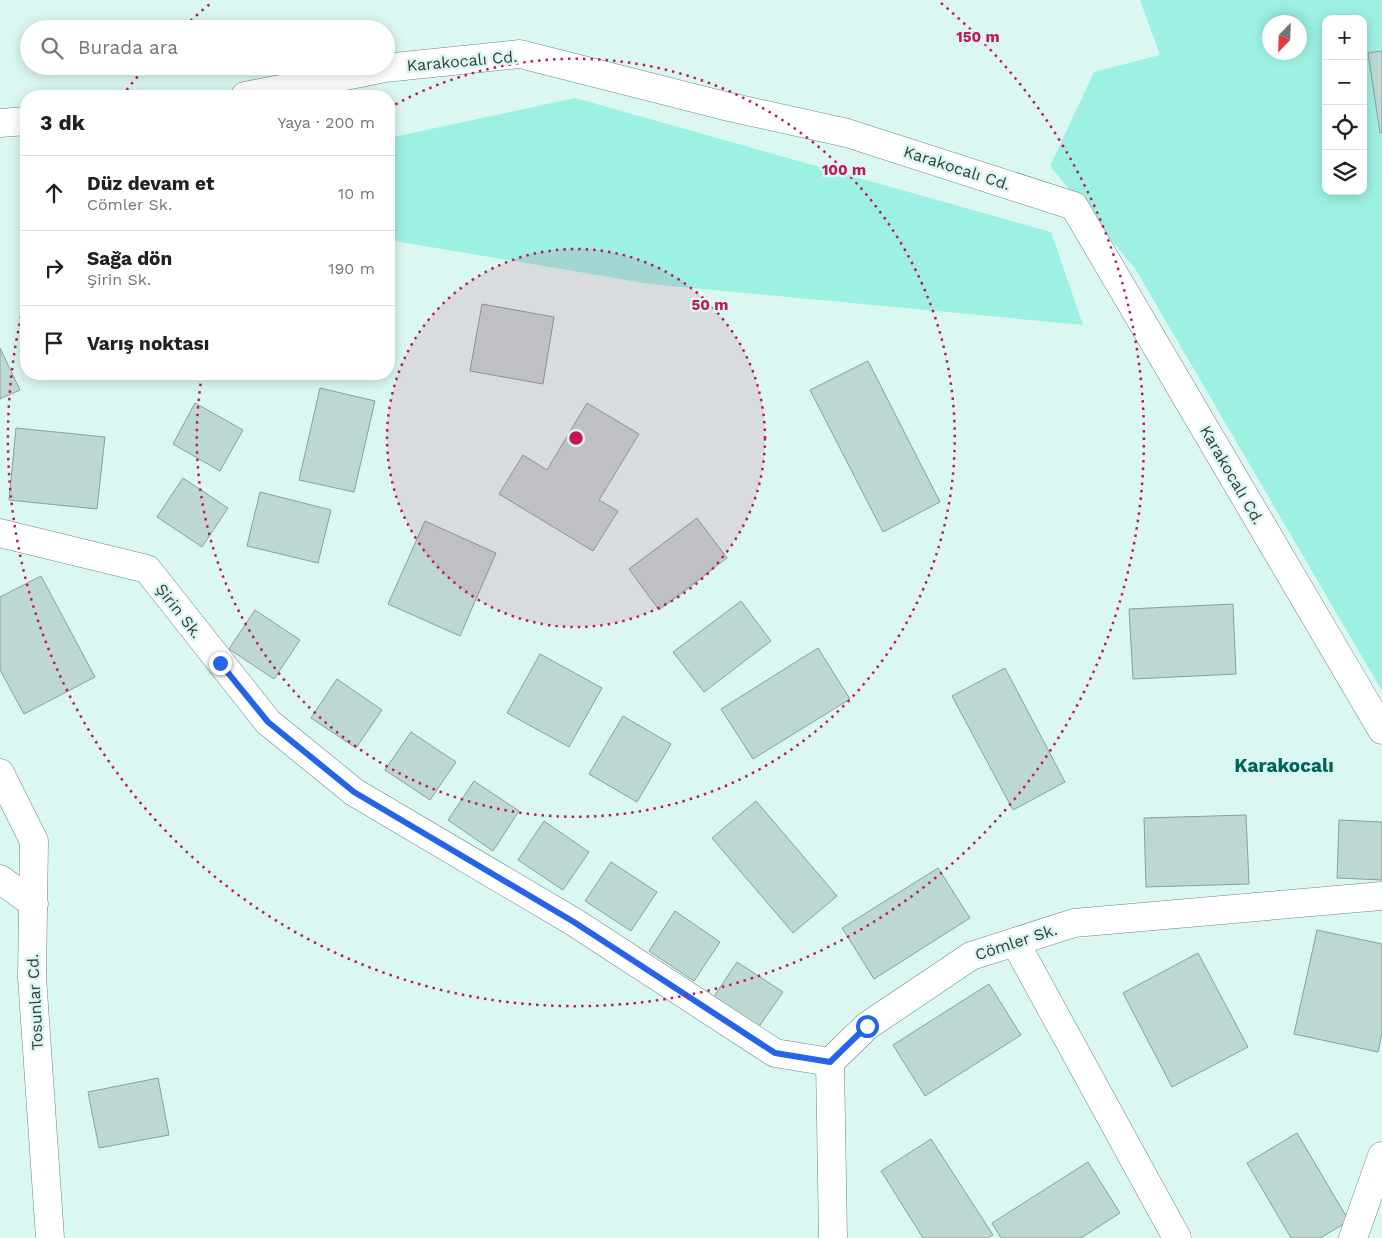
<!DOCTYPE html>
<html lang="tr">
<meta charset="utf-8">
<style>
:root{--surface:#fff;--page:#f2f2f2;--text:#202124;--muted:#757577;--line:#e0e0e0}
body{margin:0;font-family:"Work Sans",sans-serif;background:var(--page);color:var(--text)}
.controls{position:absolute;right:15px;top:15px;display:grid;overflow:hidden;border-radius:10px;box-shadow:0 2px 12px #0003}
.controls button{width:45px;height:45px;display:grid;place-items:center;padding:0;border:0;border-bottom:1px solid var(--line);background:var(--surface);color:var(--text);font:25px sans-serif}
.compass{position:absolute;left:1262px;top:15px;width:45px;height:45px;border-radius:50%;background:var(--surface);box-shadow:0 2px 12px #0003;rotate:203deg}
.stop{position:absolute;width:15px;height:15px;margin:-11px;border:4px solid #2563eb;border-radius:50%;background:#fff}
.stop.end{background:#2563eb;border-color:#fff;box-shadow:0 1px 5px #0008}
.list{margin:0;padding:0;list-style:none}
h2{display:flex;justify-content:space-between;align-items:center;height:65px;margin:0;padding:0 20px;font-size:21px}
h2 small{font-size:16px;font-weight:400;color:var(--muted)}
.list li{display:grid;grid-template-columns:32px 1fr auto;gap:15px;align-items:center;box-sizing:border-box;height:75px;padding:0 20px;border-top:1px solid var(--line)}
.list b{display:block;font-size:19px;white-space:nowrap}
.list p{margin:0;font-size:16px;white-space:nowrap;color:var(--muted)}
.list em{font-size:16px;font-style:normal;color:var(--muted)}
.icon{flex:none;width:28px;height:28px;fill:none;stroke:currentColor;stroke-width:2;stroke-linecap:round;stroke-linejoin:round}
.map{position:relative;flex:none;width:1382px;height:1238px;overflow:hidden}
.search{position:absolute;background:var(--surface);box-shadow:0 2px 12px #0003;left:20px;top:20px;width:375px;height:55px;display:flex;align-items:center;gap:12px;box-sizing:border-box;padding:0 18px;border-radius:28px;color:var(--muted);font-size:19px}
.panel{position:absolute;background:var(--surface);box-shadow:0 2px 12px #0003;left:20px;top:90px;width:375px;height:290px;border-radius:20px}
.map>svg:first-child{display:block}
</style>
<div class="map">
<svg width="1382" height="1238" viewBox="0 0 1382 1238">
<rect width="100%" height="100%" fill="#dbf7f1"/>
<g fill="#9cf1e3" fill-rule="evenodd">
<path d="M1140,0H1382V691L1136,270L1050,166L1094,72L1160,55ZM1326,19H1363V191H1326ZM1270,22H1300V52H1270Z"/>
<polygon points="575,98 1051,232 1083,325 650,284 389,240 389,138"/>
</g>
<g fill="#bdd8d3" stroke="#87a19d">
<polygon points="1382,51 1382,133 1380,133 1368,53"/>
<polygon points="482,304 554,317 543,384 470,371"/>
<polygon points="0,348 20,390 0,399"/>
<polygon points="868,361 940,502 883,532 810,390"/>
<polygon points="320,388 375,401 354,492 299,480"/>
<polygon points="195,403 243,430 220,471 173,444"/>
<polygon points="587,403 639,434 599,500 618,511 593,551 499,494 523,455 547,470"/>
<polygon points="16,428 105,437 97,509 9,500"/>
<polygon points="183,478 228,508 202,547 157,517"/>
<polygon points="260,492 331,510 318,563 247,546"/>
<polygon points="697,518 727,558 659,610 629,569"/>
<polygon points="425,521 496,553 460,636 388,604"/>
<polygon points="41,576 95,677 24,714 0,670 0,597"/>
<polygon points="741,601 771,641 704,692 673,652"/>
<polygon points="1233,604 1236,674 1133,679 1129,609"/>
<polygon points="255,610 300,640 274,679 229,649"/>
<polygon points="818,648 850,699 753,759 721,709"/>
<polygon points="540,654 602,688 569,747 507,713"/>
<polygon points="1005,668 1065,782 1013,810 952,696"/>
<polygon points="337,679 382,710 356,748 311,718"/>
<polygon points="623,716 671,744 637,802 589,774"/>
<polygon points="411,732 456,762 430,800 385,770"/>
<polygon points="474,781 519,811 493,851 448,820"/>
<polygon points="756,801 837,896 793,933 712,838"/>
<polygon points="1246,815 1249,884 1146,887 1144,818"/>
<polygon points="1339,820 1382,822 1382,880 1337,878"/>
<polygon points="544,821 589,852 563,890 518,860"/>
<polygon points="611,862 657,892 631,931 585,901"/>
<polygon points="938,868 970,918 874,979 842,928"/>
<polygon points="675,911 720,942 694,981 649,951"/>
<polygon points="1317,930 1382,944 1382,1033 1378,1052 1294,1034"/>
<polygon points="1198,953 1248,1047 1172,1087 1123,993"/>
<polygon points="737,962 783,992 756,1031 711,1001"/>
<polygon points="989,984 1021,1035 925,1096 893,1045"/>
<polygon points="158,1078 169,1135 99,1148 88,1092"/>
<polygon points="1297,1133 1349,1221 1320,1238 1291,1238 1247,1163"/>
<polygon points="931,1139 993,1235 988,1238 923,1238 881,1171"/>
<polygon points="1088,1162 1120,1213 1081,1238 1001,1238 992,1223"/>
</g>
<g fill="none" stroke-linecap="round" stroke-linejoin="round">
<g stroke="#6e8783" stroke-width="29">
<g id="minor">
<polyline points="245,96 385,68 520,54 725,106 847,133 1074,206 1382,730"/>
<polyline points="0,123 26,121"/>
<polyline points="0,533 147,569 268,722 354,792 574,922 775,1053 830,1062"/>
<polyline points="0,773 34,841 32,977 50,1238"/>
<polyline points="0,879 34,904"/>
<polyline points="1015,942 1177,1238"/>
<polyline points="833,1238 830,1062 867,1026 971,956 1074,923 1382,896"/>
<polyline points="1353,1238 1382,1156"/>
</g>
</g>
<use href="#minor" stroke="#fff" stroke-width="28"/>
</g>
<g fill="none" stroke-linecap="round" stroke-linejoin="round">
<polyline stroke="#2563eb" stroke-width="6" points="220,663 268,722 354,792 574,922 775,1053 830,1062 867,1026"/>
</g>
<circle cx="576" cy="438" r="189" fill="#c2185b" fill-opacity=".12"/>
<g fill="none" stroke="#c2185b" stroke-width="2.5" stroke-dasharray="2.5 5">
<circle cx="576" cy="438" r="189"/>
<path d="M389 108A379 379 0 1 1 202 375"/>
<path d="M122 96A568 568 0 0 1 144 69M185 26A568 568 0 0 1 211 3M941 3A568 568 0 1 1 26 296"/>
</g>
<g text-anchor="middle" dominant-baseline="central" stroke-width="5" stroke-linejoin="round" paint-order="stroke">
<g font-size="16" fill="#323d3b" stroke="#dbf7f1">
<text transform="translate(462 61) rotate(-5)">Karakocalı Cd.</text>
<text transform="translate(957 168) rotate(18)">Karakocalı Cd.</text>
<text transform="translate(1232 475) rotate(60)">Karakocalı Cd.</text>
<text transform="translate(179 611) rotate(52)">Şirin Sk.</text>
<text transform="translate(1016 942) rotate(-18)">Cömler Sk.</text>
<text transform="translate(35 1002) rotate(-93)">Tosunlar Cd.</text>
</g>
<g font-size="19" font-weight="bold" fill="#01645a" stroke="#dbf7f1">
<text x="1284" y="765">Karakocalı</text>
</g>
</g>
<circle cx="576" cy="438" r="8" fill="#c2185b" stroke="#dbf7f1" stroke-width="2.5"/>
<g font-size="15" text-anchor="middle" font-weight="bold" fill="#c2185b" stroke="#dbf7f1" stroke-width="5" stroke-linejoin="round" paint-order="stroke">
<text x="978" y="42">150 m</text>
<text x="844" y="175">100 m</text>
<text x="710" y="310">50 m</text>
</g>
</svg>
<div class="controls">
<button>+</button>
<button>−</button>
<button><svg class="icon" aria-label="locate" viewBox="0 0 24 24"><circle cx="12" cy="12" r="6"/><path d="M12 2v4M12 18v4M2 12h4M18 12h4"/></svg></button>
<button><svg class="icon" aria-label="layers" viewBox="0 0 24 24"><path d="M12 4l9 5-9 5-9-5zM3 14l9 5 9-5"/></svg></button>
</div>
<svg class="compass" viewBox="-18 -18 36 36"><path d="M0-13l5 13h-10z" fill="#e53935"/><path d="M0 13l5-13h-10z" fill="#757577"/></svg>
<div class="stop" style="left:867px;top:1026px"></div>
<div class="stop end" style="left:220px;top:663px"></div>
<div class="search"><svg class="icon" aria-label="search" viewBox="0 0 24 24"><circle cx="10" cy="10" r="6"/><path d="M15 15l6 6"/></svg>Burada ara</div>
<section class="panel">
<h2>3 dk<small>Yaya · 200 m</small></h2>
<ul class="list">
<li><svg class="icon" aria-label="ahead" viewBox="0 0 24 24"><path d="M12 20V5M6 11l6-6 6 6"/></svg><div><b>Düz devam et</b><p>Cömler Sk.</p></div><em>10 m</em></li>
<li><svg class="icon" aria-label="right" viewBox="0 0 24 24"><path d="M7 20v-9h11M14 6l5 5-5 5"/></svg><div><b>Sağa dön</b><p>Şirin Sk.</p></div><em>190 m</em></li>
<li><svg class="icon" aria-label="arrive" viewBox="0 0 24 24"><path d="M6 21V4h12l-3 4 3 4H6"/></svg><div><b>Varış noktası</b></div></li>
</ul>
</section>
</div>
